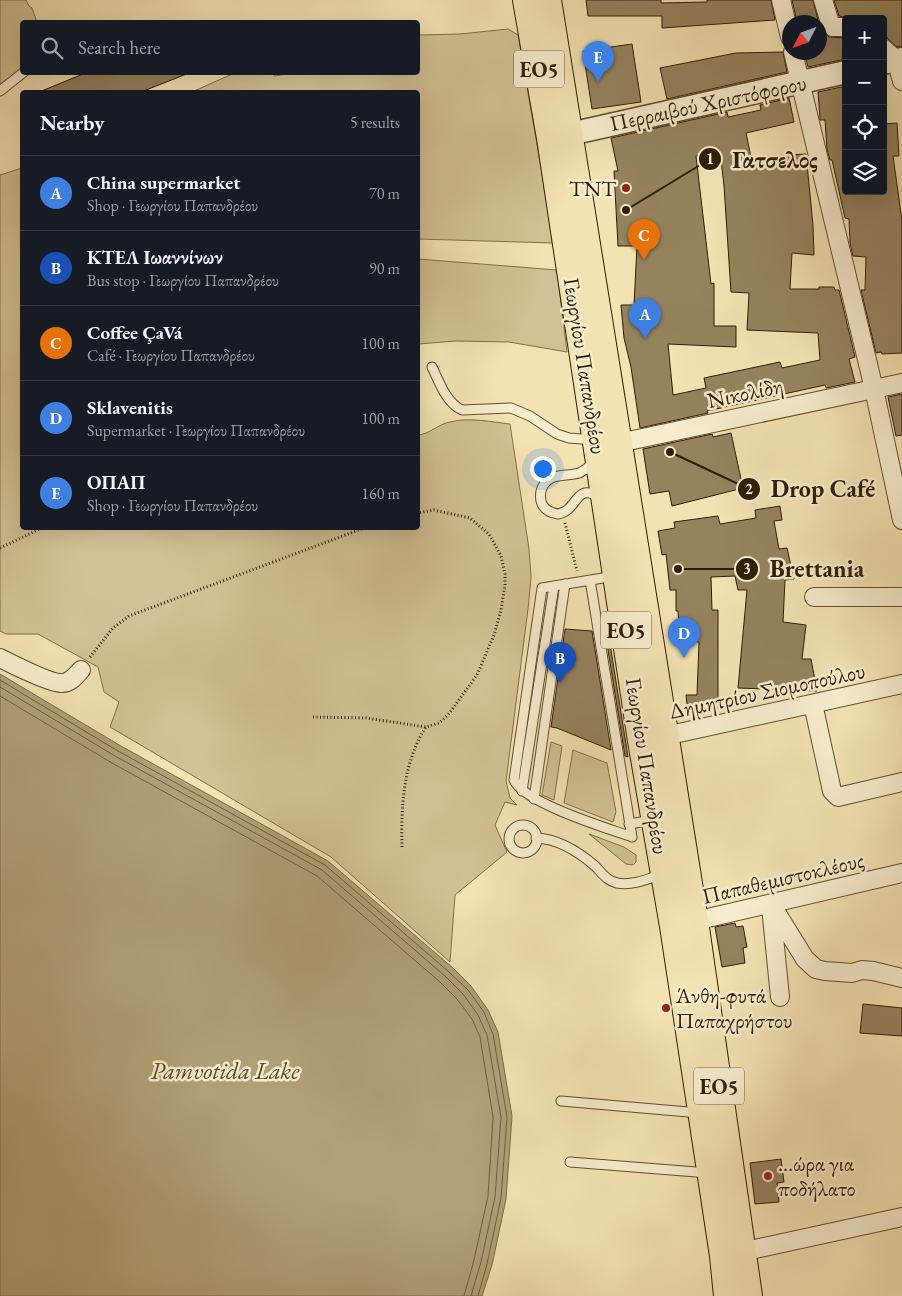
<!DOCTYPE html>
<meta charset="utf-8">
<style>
:root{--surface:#171b24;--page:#20242c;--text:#f1f3f6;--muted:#9ea1a6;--line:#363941;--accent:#c59692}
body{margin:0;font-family:"EB Garamond",serif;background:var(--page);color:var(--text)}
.controls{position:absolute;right:15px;top:15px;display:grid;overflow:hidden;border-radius:5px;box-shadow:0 5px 20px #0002}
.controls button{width:45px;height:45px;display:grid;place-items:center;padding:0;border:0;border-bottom:1px solid var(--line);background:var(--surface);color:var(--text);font:25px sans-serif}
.compass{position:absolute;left:782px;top:15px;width:45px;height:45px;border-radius:50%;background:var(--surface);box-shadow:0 5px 20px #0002;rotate:228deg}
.you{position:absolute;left:542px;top:468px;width:18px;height:18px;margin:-12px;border:4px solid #fff;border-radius:50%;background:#1a73e8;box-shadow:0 0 0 8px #1a73e833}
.badge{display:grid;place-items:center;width:32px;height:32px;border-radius:50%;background:var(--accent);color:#fff;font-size:16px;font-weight:700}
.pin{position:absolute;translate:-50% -41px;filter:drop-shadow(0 1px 2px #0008)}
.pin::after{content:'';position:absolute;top:26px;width:18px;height:15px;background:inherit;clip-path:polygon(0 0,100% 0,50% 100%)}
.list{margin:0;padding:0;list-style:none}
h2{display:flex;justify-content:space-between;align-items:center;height:65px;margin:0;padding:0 20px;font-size:21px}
h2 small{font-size:16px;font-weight:400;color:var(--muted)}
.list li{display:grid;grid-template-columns:32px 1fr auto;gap:15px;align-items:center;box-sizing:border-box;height:75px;padding:0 20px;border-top:1px solid var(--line)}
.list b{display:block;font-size:19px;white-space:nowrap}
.list p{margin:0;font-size:16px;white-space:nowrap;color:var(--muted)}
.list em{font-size:16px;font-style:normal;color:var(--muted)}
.icon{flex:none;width:28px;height:28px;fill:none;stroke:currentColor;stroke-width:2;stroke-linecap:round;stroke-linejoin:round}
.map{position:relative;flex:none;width:902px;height:1296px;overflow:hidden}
.search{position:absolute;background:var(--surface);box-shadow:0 5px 20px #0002;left:20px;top:20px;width:400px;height:55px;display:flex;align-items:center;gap:12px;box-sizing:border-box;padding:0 18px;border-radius:5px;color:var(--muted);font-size:19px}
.panel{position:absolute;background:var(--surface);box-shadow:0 5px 20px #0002;left:20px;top:90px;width:400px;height:440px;border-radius:5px}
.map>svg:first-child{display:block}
</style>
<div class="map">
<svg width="902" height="1296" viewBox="0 0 902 1296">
<rect width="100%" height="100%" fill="#f3e2b2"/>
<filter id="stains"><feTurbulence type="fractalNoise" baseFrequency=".004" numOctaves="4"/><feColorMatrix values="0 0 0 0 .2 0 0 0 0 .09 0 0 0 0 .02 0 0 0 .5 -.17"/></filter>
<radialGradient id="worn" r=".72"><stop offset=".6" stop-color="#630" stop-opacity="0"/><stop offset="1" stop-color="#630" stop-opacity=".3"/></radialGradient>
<g fill="#d2c194" stroke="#816f4b">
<polygon points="0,0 26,0 29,6 32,8 37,22 22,22 22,71 0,88"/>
<polygon points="508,29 518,35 554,243 418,239 418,92 192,92 230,75 239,73 271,73 275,76 297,72 418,72 418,35 460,34"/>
<path d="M22,168V528H418V435C430,434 438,424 450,422C469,417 492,422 510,424L529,549L531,577L528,609L506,781L510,798L517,805L505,802L495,825L507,852L455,895L450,962L331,857L110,727L119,702L104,692L98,667L38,634H6L0,631V175Z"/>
<polygon points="418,259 557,270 567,352 509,342 456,341 418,344"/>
<polygon points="551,742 562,746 554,800 542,795"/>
<polygon points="573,750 607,763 616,812 613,822 564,803"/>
<polygon points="589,834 624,847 636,855 636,862 633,865 626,864"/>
</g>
<polygon fill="#b19f76" stroke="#7d6b48" points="0,674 121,746 328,861 453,968 471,986 488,1010 498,1032 512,1116 506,1199 492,1265 482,1296 0,1296"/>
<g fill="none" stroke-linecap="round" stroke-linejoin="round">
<g stroke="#705e3c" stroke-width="1">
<polyline points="0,680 118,751 325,865 449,972 468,990 484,1012 493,1034 507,1117 501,1198 487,1264 478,1296"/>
<polyline points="0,687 115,756 322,870 445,976 463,994 478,1015 487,1035 501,1117 495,1197 481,1262 471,1296"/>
<polyline points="0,696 112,763 317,876 440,982 457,999 472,1019 480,1037 493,1117 488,1196 474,1260 464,1296"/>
</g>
</g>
<g fill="#95835e" stroke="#301d02" fill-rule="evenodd">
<polygon points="586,0 661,0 661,3 707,2 707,0 771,0 775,20 662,28 662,16 588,16"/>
<polygon points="792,0 813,0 818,20 797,22"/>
<polygon points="834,0 902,0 902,46 897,47 887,38 883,19 852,19 839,16"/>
<polygon points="820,25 829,37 846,38 846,59 808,67 804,52 820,52"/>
<polygon points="632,44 641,102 592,109 583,51"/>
<polygon points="783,52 787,72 667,99 660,68 736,53"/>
<polygon points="88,72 189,72 189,73 141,92 39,92"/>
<polygon points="846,86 846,191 883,191 883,124 897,123 899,156 893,156 902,221 902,353 882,354 881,352 876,353 861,290 865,290 866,257 853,256 850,243 849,219 845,218 832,160 830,160 827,149 825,120 820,120 820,118 818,92"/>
<path d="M789,98L794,122L746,133L751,157L806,154L813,225L814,255L792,253L790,289H819V287H834L835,290H839L855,357L849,359L855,382L826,388L825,385L707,411L708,413L640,428L631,367L624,338L621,305H634L637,246H618L614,171H618L611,138L727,112L728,117L761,110L760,105ZM720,151L724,186L731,292L749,293L747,330L818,333L820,360L782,368L780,362L704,378L706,388L673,395L668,344L736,347V326H714V283L711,284L696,156Z"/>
<polygon points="902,394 902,435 896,436 888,397"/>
<polygon points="731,433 743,488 672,506 669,491 650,494 643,449 712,434 713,437"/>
<polygon points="780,506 782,520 774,521 779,549 787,548 794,579 785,580 783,622 806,625 802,659 811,659 817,691 738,688 747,590 738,590 735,576 711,577 712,610 718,610 718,709 688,714 686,695 697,695 699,642 680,642 678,611 676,611 676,590 670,590 666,554 662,555 658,531 675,528 674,522 718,516 720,524 756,518 755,510"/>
<polygon points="565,629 592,631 611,750 557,728 551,727"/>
<polygon points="605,631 608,631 628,757 625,756"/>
<polygon points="735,923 736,927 743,926 747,947 743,948 745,963 722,967 715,927"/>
<polygon points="863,1004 902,1008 902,1036 860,1033"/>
<polygon points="781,1159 784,1182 777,1183 779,1202 755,1204 750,1163"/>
</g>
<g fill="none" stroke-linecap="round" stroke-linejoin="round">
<g stroke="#614e2e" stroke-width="11">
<g id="service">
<polyline points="0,91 24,72"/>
<path d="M432,367C439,381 446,403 462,410L511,408L530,416L557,434L569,438L594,440"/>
<path d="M594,461C590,467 585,470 579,473C565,477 549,472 542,488C540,493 540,499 542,504C545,510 551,513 558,514C578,511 575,482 599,497"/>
<path d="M590,580L632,837C607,828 524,803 514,780L542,588L615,576"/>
<polyline points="522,791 554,586"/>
<polyline points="534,799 565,584"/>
<polyline points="629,824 653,820"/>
<circle cx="523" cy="839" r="14"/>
<path d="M536,838C559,839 579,852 595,866C602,873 607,881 617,883C632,886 648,879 662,874"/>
<polyline points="561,1101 700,1113"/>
<polyline points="570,1162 709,1173"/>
</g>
</g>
<g stroke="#614e2e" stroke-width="20">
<g id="minor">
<polyline points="781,0 790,37"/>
<polyline points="823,0 830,23 833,27 846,27"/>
<polyline points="883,48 896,60 902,81"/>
<polyline points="793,52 874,389 902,520"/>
<polyline points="609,441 633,440 902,383"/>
<polyline points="814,597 902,597"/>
<path d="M0,658C12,664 51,684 62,683C71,683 76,675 81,670"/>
<polyline points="813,704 832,791 838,797 902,782"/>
<polyline points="656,738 902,684"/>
<polyline points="771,904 805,959 816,969 825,971 852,973 862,970 873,971 902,978"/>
<polyline points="771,907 780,997"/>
<polyline points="686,923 902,873"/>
<polyline points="732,1254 902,1217"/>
</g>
</g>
<g stroke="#614e2e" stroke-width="25">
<g id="tertiary">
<polyline points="883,63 902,59"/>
<polyline points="552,138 846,72"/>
</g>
</g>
<g stroke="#301d02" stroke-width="30">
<g id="primary">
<polyline points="527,0 551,138 642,741 674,926 724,1256 728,1296"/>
<polyline points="547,0 694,921 748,1296"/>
</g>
</g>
<g stroke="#301d02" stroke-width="3" stroke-dasharray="1 2.5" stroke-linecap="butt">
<polyline points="565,523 577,571"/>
<polyline points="0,548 42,528"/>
<polyline points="90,657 113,628 129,616 364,528"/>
<polyline points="313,717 366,718 426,727 439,723 448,715 477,675 494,635 501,610 505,585 505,574 501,556 489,534 470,518 434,510 418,513"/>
<path d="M402,847C401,807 403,762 426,727"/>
</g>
<use href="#service" stroke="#f7eccd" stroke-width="9"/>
<use href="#minor" stroke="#f7eccd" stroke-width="18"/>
<use href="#tertiary" stroke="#f7eccd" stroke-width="22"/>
<use href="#primary" stroke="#f3e2b2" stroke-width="28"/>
</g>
<g fill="#8f2418" stroke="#f7eccd" stroke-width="2">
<circle cx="626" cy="188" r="5"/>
<circle cx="666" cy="1008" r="5"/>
<circle cx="768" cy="1176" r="5"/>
</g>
<g text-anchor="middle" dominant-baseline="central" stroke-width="5" stroke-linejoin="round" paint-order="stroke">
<g fill="#f7eccd" stroke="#6c5b3f" stroke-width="1">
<rect x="514" y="50.5" width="50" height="37" rx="4"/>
<rect x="601" y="611.5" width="50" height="37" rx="4"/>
<rect x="694" y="1067.5" width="50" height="37" rx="4"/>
</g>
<g font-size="21" font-weight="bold" fill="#301d02">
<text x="539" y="69">ΕΟ5</text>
<text x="626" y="630">ΕΟ5</text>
<text x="719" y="1086">ΕΟ5</text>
</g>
<g font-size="22" fill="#301d02" stroke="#f7eccd">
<text transform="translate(708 103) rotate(-12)">Περραιβού Χριστόφορου</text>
<text transform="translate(585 366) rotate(81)">Γεωργίου Παπανδρέου</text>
<text transform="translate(745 393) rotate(-12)">Νικολίδη</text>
<text transform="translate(767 691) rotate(-12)">Δημητρίου Σιομοπούλου</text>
<text transform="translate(647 766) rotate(81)">Γεωργίου Παπανδρέου</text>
<text transform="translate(783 878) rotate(-13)">Παπαθεμιστοκλέους</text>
</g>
<g font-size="22" fill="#301d02" stroke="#f7eccd" text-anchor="start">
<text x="616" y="188" text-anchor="end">TNT</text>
<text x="676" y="995">Άνθη-φυτά<tspan x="676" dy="25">Παπαχρήστου</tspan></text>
<text x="778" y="1163">...ώρα για<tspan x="778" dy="25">ποδήλατο</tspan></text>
</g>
<g font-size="24" font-style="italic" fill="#5d4a2b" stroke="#f7eccd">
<text x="225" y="1070">Pamvotida Lake</text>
</g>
</g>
<path fill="none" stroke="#301d02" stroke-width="2" d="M626 210L710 159M670 452L749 489M678 569L747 569"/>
<g fill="#301d02" stroke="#f7eccd" stroke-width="2">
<circle cx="626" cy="210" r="5"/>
<circle cx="670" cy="452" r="5"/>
<circle cx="678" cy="569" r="5"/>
<circle cx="710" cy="159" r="12"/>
<circle cx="749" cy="489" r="12"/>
<circle cx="747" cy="569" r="12"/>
</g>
<g font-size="15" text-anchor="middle" font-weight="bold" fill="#fff">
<text x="710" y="164">1</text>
<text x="749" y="494">2</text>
<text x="747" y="574">3</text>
</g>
<g font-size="24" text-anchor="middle" font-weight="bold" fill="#301d02" stroke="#f7eccd" stroke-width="5" stroke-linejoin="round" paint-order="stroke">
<text x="775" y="168">Γατσελος</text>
<text x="823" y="497">Drop Café</text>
<text x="817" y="577">Brettania</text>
</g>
<rect width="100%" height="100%" filter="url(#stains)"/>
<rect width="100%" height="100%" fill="url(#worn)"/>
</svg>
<div class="controls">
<button>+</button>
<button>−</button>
<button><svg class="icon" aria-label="locate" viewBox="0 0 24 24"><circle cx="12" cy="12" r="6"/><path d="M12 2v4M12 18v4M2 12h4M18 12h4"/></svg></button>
<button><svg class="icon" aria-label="layers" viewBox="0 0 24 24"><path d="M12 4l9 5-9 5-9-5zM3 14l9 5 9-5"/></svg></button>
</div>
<svg class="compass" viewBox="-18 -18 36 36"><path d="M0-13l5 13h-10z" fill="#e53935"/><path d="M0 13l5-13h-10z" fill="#9ea1a6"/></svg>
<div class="you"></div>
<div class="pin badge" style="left:645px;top:339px;background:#3f7fe0">A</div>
<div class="pin badge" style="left:560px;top:683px;background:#1a4fb4">B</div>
<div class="pin badge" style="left:644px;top:260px;background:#e8710a">C</div>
<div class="pin badge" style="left:684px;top:658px;background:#3f7fe0">D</div>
<div class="pin badge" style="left:598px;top:82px;background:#3f7fe0">E</div>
<div class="search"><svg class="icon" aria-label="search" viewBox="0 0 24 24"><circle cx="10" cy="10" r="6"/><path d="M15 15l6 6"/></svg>Search here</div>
<section class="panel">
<h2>Nearby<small>5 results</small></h2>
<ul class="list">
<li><span class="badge" style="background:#3f7fe0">A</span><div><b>China supermarket</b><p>Shop · Γεωργίου Παπανδρέου</p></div><em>70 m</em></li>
<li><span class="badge" style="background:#1a4fb4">B</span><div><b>ΚΤΕΛ Ιωαννίνων</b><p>Bus stop · Γεωργίου Παπανδρέου</p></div><em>90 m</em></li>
<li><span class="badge" style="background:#e8710a">C</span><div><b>Coffee ÇaVá</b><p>Café · Γεωργίου Παπανδρέου</p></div><em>100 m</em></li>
<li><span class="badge" style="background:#3f7fe0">D</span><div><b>Sklavenitis</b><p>Supermarket · Γεωργίου Παπανδρέου</p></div><em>100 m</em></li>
<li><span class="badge" style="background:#3f7fe0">E</span><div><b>ΟΠΑΠ</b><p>Shop · Γεωργίου Παπανδρέου</p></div><em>160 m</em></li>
</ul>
</section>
</div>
